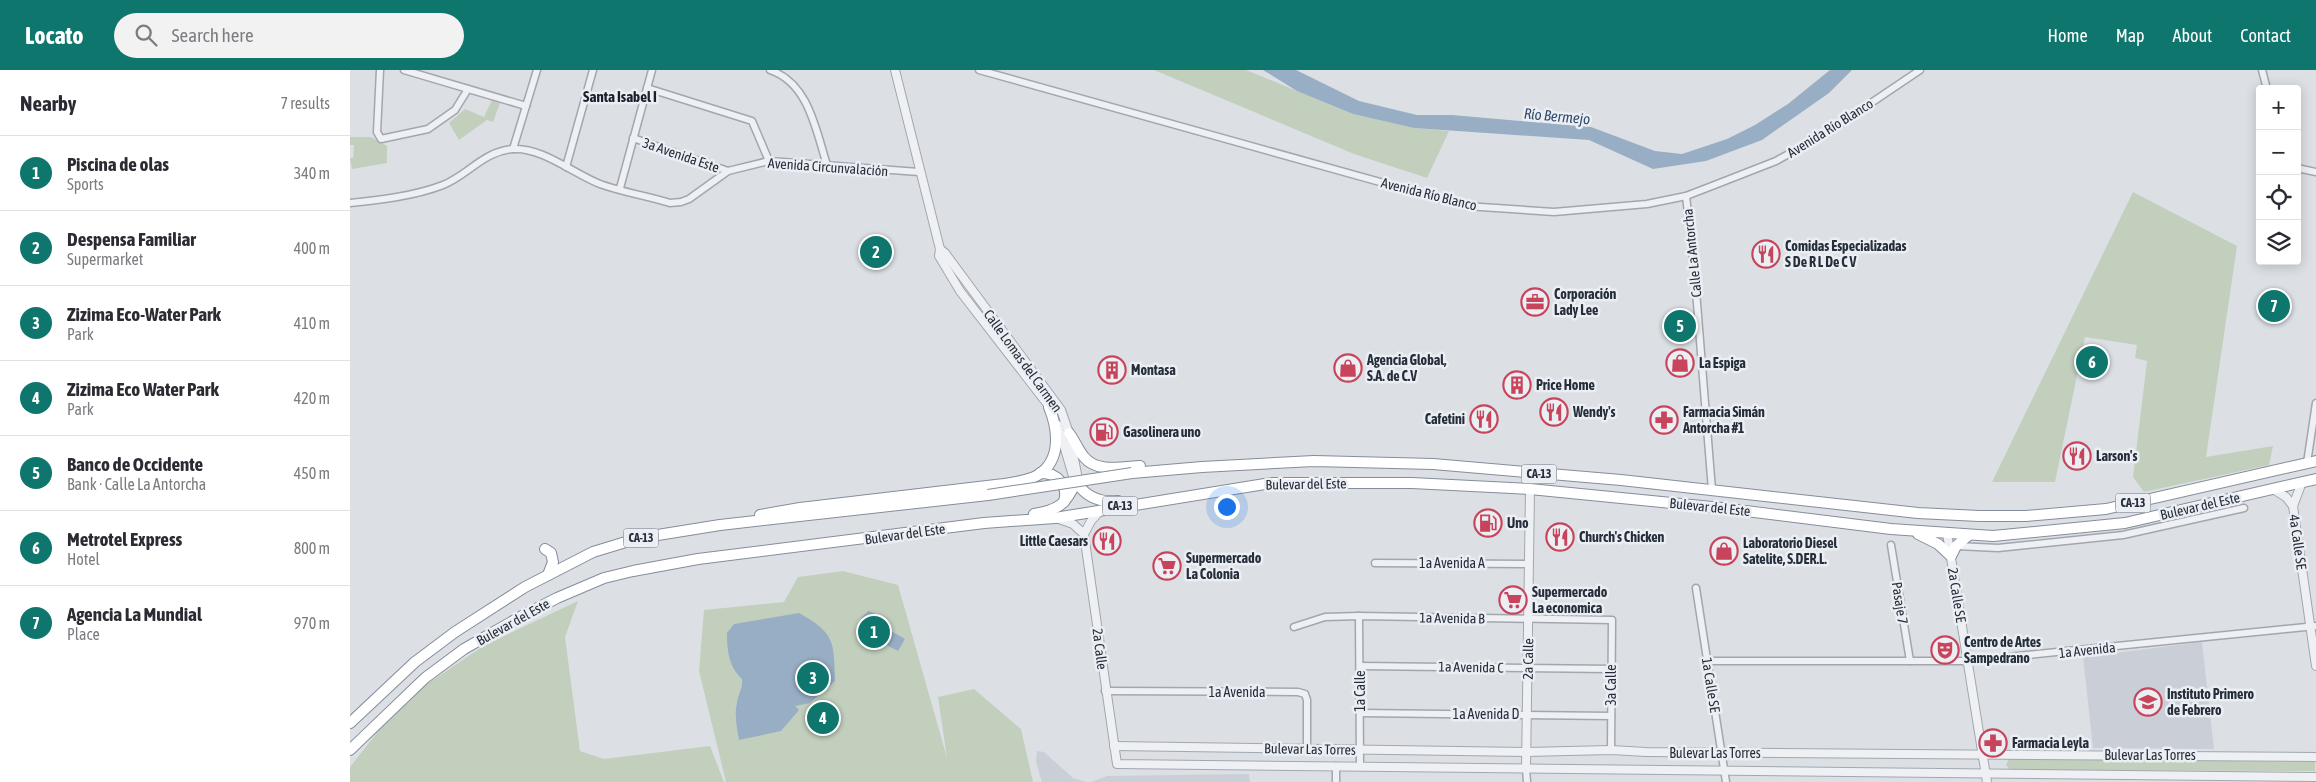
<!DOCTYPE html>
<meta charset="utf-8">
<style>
:root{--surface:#fff;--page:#f2f2f3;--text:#2b2b33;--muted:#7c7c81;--line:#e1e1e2;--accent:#0f766e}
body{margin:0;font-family:"Asap Condensed",sans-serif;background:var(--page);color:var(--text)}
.controls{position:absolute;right:15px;top:15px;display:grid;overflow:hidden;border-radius:5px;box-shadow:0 2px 12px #0003}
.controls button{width:45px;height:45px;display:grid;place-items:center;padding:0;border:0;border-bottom:1px solid var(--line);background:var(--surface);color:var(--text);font:25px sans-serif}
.you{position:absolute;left:876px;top:436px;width:18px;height:18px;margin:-12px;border:4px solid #fff;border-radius:50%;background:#1a73e8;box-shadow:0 0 0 8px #1a73e833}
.badge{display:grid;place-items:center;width:32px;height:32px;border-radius:50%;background:var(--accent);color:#fff;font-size:16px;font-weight:700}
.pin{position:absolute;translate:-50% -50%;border:2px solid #fff;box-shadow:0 1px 5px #0006}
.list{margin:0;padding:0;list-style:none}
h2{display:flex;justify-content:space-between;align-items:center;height:65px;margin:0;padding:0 20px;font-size:21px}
h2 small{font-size:16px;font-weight:400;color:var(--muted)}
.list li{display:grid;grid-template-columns:32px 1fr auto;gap:15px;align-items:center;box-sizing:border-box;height:75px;padding:0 20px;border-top:1px solid var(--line)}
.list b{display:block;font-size:19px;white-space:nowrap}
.list p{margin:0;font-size:16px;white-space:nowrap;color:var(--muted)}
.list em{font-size:16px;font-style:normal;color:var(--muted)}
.icon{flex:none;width:28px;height:28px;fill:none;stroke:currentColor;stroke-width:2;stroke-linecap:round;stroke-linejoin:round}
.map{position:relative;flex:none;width:1966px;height:712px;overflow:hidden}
header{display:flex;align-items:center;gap:30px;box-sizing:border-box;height:70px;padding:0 25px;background:var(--accent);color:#fff}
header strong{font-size:24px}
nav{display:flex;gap:28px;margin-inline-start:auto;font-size:18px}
.search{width:350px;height:45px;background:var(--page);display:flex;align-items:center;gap:12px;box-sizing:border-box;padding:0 18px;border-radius:28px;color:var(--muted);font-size:19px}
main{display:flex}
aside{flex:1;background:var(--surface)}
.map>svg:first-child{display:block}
</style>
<header>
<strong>Locato</strong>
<div class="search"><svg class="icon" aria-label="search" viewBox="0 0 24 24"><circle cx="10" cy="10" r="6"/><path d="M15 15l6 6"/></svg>Search here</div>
<nav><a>Home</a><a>Map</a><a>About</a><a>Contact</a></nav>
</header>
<main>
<aside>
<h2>Nearby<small>7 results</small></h2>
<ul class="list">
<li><span class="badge">1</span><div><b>Piscina de olas</b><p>Sports</p></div><em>340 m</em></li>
<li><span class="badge">2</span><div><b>Despensa Familiar</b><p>Supermarket</p></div><em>400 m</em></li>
<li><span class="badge">3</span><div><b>Zizima Eco-Water Park</b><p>Park</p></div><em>410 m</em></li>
<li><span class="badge">4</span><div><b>Zizima Eco Water Park</b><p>Park</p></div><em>420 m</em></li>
<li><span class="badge">5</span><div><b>Banco de Occidente</b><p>Bank · Calle La Antorcha</p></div><em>450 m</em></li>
<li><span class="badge">6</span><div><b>Metrotel Express</b><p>Hotel</p></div><em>800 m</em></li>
<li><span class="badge">7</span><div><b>Agencia La Mundial</b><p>Place</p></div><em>970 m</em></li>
</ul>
</aside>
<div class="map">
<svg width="1966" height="712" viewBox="0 0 1966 712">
<rect width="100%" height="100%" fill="#dce0e5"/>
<g fill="#cacfd7">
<polygon points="1852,572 1864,679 1743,678 1733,587"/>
<polygon points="687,681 694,682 723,708 736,712 692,712 686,692"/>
<polygon points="899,704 900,712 741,712 757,706"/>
</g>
<g fill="#c2cfbd">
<polygon points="804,0 896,0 1003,44 1064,58 1099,61 1077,108 1004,84"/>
<polygon points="142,30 150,33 143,52 137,50 109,70 99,53 115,39 134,47"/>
<polygon points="0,67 21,67 37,76 37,93 2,99 0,88 3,88 4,75 0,75"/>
<polygon points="1783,122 1887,176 1856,387 1923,376 1919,395 1794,422 1783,407 1797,291 1785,288 1787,275 1735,267 1705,412 1642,412"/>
<polygon points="493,501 548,515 597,688 588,627 624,619 671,659 683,712 376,712 349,601 354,540 434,532 448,507"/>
<polygon points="228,531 215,567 230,681 254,689 360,676 374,712 0,712 0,697 52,631 135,575"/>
<polygon points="1659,688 1965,692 1965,701 1660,700 1656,695"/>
</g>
<g fill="#98aec4">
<polygon points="913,0 946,0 1009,31 1067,45 1102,45 1241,57 1305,81 1332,84 1377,69 1405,55 1438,34 1480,0 1502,0 1479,23 1412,70 1356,91 1303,99 1239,70 1064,58 1003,44 947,21"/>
<path d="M518,541C526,542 532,550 534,557L555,569L548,581L527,570L509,571L506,566L512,547Z"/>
<path d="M449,543C485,563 484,572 485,611L460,633L445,636L449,640L431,661L389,670C387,658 384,645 387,633C388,624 393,619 392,609C379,597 377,581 377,563L384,554Z"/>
</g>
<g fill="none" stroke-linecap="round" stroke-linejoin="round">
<g stroke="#a2a7af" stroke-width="9">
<g id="minor">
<polyline points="30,0 27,62 31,69 78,59 105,40 118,19"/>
<polyline points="54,0 176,36"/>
<path d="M420,0C459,13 466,61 477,95"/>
<polyline points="629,0 1116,136 1204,142 1297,134 1336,126 1362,116 1426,91 1478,62 1570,0"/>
<polyline points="1912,0 1917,19"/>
<polyline points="297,18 402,51 419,91"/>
<polyline points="283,68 378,101"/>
<polyline points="163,79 187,0"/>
<polyline points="216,97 243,0"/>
<polyline points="1947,98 1966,102"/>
<polyline points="270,118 302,0"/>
<polyline points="1336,126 1344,196 1362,420"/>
<path d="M0,133C29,130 65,126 93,115C118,105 134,81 163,79C192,77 224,104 250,114C272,122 297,126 320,133L331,132L339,129L378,101L419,91L569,102"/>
<polyline points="1957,393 1966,333"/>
<polyline points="1541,475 1560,591"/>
<polyline points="1606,476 1648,478 1773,465 1894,438"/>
<polyline points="1025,493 1179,494"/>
<polyline points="1346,518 1376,712"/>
<polyline points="1009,546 1010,696"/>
<polyline points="944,557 975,547 1009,546 1262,550 1261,680"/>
<polyline points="1357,591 1618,591 1966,556"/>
<polyline points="1010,596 1262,599"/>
<polyline points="755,621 948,622 955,624 957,630 957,679"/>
<polyline points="1010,643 1261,646"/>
<polyline points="1176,698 1177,712"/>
<polyline points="986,712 986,696"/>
</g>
</g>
<g stroke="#a2a7af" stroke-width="10">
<g id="tertiary">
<polyline points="545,0 590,179 589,186 610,221 702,340"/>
<polyline points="590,179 595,183 711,340 719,363 727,404"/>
<polyline points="708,355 723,406 726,412"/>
<polyline points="1952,412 1943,436 1966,596"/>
<polyline points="1923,419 1936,427 1943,436"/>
<polyline points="750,441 741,451 734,464 767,694 1966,707"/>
<polyline points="706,448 723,454 734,464"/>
<polyline points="1597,463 1637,712"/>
<polyline points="764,676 1176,682 1261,680 1296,682 1966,687"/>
<polyline points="1176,698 1180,419"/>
</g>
</g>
<g stroke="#848d9b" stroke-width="12">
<g id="trunk">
<path d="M719,363C725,371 728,380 734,387C747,403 772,397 790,396"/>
<path d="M690,403C707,402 719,416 714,432"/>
<polyline points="782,403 852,397 964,391 1083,394 1271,410 1568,443 1629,446 1676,446 1756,439 1966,391"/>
<path d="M726,412C736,427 750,433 768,431"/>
<path d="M684,444C709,440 716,434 726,412"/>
<path d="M410,445L450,438L654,414C665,412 678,411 688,405C712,390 708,359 699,337"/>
<polyline points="1568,464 1588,474 1601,486 1606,476 1619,465"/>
<polyline points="195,479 201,483 203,492 198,505"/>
<polyline points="0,653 65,592 105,562 175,517 243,482 289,468 370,455 638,425"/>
<polyline points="0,680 75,608 114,579 172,546 207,528 254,508 283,501 348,489 634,453 705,448 921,413 1062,413 1180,419 1372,438 1541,459 1643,466 1775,453 1966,409"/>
</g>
</g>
<use href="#minor" stroke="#eef0f4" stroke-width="6"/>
<use href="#tertiary" stroke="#eef0f4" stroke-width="8"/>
<use href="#trunk" stroke="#fff" stroke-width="10"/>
<g stroke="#848d9b" stroke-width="12" stroke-linecap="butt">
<polyline id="trunk-bridge" points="638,425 782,403"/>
</g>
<use href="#trunk-bridge" stroke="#fff" stroke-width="10"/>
</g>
<defs>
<g id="restaurant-ring" transform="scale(1.4375)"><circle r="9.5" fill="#ebeef3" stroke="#c7445a" stroke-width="1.5"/><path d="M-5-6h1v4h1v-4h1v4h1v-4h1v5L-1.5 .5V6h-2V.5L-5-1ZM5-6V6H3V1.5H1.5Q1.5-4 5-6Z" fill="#c7445a"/></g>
<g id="office-ring" transform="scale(1.4375)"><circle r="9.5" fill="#ebeef3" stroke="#c7445a" stroke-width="1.5"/><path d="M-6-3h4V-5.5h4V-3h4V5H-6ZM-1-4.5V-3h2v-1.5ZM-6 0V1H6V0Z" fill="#c7445a"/></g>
<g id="shop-ring" transform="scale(1.4375)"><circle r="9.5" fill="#ebeef3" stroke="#c7445a" stroke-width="1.5"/><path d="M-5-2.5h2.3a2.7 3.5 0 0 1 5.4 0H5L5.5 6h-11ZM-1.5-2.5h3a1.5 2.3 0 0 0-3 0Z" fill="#c7445a"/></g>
<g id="building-ring" transform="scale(1.4375)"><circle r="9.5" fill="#ebeef3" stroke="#c7445a" stroke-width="1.5"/><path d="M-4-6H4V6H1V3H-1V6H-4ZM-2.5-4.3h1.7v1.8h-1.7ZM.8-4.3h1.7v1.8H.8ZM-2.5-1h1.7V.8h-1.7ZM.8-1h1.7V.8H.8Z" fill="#c7445a"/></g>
<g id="pharmacy-ring" transform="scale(1.4375)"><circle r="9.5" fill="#ebeef3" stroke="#c7445a" stroke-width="1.5"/><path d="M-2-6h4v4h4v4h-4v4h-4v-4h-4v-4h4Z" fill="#c7445a"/></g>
<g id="fuel-ring" transform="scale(1.4375)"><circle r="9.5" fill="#ebeef3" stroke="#c7445a" stroke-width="1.5"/><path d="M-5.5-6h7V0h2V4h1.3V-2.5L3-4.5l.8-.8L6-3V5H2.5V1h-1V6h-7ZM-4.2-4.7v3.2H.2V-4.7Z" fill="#c7445a"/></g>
<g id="supermarket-ring" transform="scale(1.4375)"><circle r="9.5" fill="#ebeef3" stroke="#c7445a" stroke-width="1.5"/><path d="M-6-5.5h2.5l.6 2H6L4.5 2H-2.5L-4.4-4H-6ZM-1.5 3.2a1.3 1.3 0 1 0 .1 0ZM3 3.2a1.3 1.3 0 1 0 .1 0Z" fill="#c7445a"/></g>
<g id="theatre-ring" transform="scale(1.4375)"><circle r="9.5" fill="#ebeef3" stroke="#c7445a" stroke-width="1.5"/><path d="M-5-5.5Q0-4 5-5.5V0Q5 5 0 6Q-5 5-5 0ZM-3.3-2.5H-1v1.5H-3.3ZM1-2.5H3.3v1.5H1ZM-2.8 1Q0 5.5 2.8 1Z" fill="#c7445a"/></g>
<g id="school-ring" transform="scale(1.4375)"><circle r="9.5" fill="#ebeef3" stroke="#c7445a" stroke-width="1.5"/><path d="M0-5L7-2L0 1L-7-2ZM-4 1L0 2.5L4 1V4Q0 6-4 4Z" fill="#c7445a"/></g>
</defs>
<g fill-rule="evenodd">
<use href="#restaurant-ring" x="1416" y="184"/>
<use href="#office-ring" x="1185" y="232"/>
<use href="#shop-ring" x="1330" y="293"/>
<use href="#shop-ring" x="998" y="298"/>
<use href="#building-ring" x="762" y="300"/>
<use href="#building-ring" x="1167" y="315"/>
<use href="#restaurant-ring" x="1204" y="342"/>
<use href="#restaurant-ring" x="1134" y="349"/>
<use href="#pharmacy-ring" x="1314" y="350"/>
<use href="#fuel-ring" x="754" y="362"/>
<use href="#restaurant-ring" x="1727" y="386"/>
<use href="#fuel-ring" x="1138" y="453"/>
<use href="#restaurant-ring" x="1210" y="467"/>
<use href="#restaurant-ring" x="757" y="471"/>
<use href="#shop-ring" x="1374" y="481"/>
<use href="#supermarket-ring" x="817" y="496"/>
<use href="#supermarket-ring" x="1163" y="530"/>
<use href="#theatre-ring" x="1595" y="580"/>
<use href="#school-ring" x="1798" y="632"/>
<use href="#pharmacy-ring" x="1643" y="673"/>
</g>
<g text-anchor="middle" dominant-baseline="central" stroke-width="5" stroke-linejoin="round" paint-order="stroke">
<g fill="#ebeef3" stroke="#616872" stroke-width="1">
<rect x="1171.5" y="394.5" width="35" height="19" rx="4"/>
<rect x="1765.5" y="423.5" width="35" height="19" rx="4"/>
<rect x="752.5" y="426.5" width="35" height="19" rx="4"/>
<rect x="273.5" y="458.5" width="35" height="19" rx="4"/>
</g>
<g font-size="12" font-weight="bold" fill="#262e3b">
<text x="1189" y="404">CA-13</text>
<text x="1783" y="433">CA-13</text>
<text x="770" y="436">CA-13</text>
<text x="291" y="468">CA-13</text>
</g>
<g font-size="14" fill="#262e3b" stroke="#ebeef3">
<text transform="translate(1480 58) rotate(-32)">Avenida Río Blanco</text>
<text transform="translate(331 85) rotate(19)">3a Avenida Este</text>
<text transform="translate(478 97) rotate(4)">Avenida Circunvalación</text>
<text transform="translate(1079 124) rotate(14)">Avenida Río Blanco</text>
<text transform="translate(1342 183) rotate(-96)">Calle La Antorcha</text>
<text transform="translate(673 291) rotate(54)">Calle Lomas del Carmen</text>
<text transform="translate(956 414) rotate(-1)">Bulevar del Este</text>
<text transform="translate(1850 436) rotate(-13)">Bulevar del Este</text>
<text transform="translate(1360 437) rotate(6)">Bulevar del Este</text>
<text transform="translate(555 464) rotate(-8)">Bulevar del Este</text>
<text transform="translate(1948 472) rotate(82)">4a Calle SE</text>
<text x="1102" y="493">1a Avenida A</text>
<text transform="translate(1607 525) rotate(81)">2a Calle SE</text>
<text transform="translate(1550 533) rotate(81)">Pasaje 7</text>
<text transform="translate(1102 548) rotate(1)">1a Avenida B</text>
<text transform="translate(163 552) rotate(-29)">Bulevar del Este</text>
<text transform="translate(750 579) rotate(83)">2a Calle</text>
<text transform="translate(1737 580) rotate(-6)">1a Avenida</text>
<text transform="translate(1178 589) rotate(-89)">2a Calle</text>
<text transform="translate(1121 597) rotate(1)">1a Avenida C</text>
<text transform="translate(1261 615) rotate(-90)">3a Calle</text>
<text transform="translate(1361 615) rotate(81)">1a Calle SE</text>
<text transform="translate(1010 621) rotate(-90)">1a Calle</text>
<text x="887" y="622">1a Avenida</text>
<text x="1136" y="644">1a Avenida D</text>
<text transform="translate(960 679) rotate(1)">Bulevar Las Torres</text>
<text x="1365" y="683">Bulevar Las Torres</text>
<text x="1800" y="685">Bulevar Las Torres</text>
</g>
<g font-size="14" font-weight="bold" fill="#262e3b" stroke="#ebeef3" text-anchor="start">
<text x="1435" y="176">Comidas Especializadas<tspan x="1435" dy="16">S De R L De C V</tspan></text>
<text x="1204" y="224">Corporación<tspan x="1204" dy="16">Lady Lee</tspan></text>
<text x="1017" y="290">Agencia Global,<tspan x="1017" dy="16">S.A. de C.V</tspan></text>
<text x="1349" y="293">La Espiga</text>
<text x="781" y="300">Montasa</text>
<text x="1186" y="315">Price Home</text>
<text x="1223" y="342">Wendy's</text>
<text x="1333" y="342">Farmacia Simán<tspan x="1333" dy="16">Antorcha #1</tspan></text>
<text x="1115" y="349" text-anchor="end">Cafetini</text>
<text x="773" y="362">Gasolinera uno</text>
<text x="1746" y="386">Larson's</text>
<text x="1157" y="453">Uno</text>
<text x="1229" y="467">Church's Chicken</text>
<text x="738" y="471" text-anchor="end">Little Caesars</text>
<text x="1393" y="473">Laboratorio Diesel<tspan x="1393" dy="16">Satelite, S.DER.L.</tspan></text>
<text x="836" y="488">Supermercado<tspan x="836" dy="16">La Colonia</tspan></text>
<text x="1182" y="522">Supermercado<tspan x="1182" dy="16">La economica</tspan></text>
<text x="1614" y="572">Centro de Artes<tspan x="1614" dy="16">Sampedrano</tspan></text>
<text x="1817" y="624">Instituto Primero<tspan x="1817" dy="16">de Febrero</tspan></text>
<text x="1662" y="673">Farmacia Leyla</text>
</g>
<g font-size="15" font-weight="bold" fill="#191f2b" stroke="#ebeef3">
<text x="270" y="26">Santa Isabel I</text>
</g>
<g font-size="15" font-style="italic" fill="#334d6c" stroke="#ebeef3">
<text transform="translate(1207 46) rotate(5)">Río Bermejo</text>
</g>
</g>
</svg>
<div class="controls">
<button>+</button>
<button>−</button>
<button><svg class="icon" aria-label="locate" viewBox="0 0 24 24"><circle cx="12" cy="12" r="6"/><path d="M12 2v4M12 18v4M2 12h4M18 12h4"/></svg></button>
<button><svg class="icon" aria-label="layers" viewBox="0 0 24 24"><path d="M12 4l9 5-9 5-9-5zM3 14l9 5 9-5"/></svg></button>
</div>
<div class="you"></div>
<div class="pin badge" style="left:524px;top:562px">1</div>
<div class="pin badge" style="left:526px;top:182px">2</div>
<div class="pin badge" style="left:463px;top:608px">3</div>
<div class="pin badge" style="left:473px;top:648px">4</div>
<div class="pin badge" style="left:1330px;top:256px">5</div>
<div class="pin badge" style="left:1742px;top:292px">6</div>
<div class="pin badge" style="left:1924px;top:236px">7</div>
</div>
</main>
